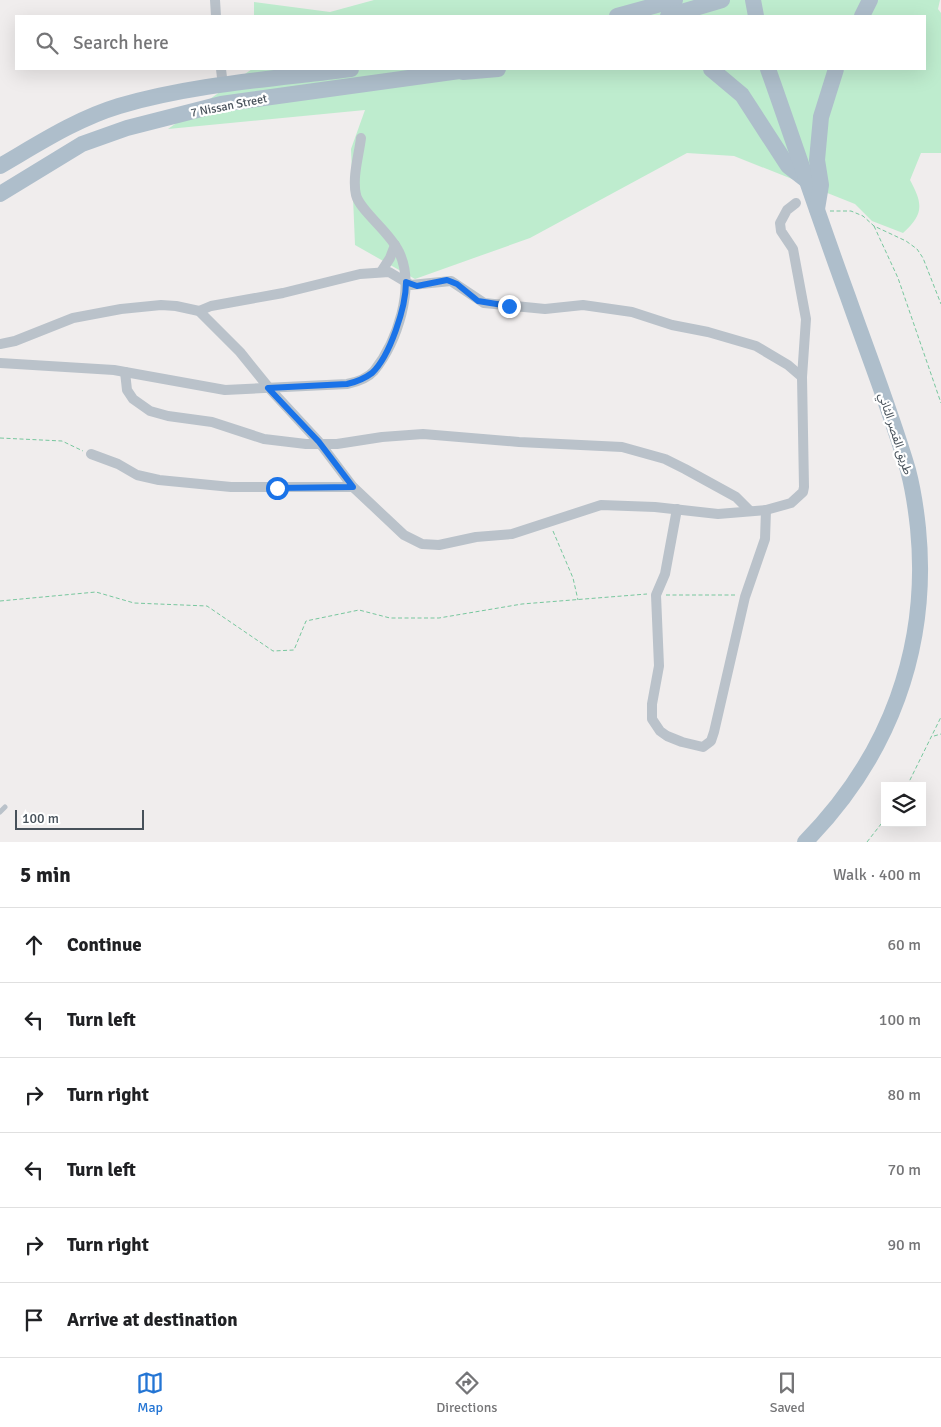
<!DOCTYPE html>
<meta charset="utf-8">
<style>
:root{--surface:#fff;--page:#f6f6f6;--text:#202124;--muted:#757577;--line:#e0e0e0;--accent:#2475d4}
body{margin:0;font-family:Signika,"Noto Sans Arabic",sans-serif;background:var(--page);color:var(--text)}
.controls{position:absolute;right:15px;bottom:15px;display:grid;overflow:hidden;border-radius:0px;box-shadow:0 5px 20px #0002}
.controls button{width:45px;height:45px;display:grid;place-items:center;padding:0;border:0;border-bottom:1px solid var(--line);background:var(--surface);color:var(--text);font:25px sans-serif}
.scale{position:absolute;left:15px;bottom:12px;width:129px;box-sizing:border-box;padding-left:5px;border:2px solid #47515a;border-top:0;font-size:14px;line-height:18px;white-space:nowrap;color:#47515a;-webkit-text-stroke:4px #fff;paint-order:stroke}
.stop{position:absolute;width:15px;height:15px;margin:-11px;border:4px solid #1a73e8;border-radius:50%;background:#fff}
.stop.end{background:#1a73e8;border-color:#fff;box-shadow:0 1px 5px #0008}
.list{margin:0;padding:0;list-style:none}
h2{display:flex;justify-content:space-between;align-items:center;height:65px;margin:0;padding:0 20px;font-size:21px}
h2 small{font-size:16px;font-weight:400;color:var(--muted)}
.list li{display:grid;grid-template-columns:32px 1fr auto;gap:15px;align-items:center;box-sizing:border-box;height:75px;padding:0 20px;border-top:1px solid var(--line)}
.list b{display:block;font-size:19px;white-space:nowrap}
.list em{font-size:16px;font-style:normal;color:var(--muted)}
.icon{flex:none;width:28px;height:28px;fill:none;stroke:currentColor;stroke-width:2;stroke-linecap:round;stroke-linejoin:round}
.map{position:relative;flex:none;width:941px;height:842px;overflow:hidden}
.search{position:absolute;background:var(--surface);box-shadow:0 5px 20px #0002;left:15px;right:15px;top:15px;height:55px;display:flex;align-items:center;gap:12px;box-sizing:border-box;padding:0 18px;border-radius:0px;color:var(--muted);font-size:19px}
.sheet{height:515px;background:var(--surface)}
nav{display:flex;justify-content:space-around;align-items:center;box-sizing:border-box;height:70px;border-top:1px solid var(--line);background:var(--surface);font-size:14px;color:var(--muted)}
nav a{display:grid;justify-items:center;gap:2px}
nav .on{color:var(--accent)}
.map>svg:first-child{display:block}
</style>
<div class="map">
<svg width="941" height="842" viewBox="0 0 941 842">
<rect width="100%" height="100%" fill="#f0eded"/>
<path fill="#beecce" d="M374,0H940L938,9L941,13V153H921L910,180C923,204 924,214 903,233L872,221L855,204L734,156L687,153L530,238L415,279L355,245L351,149L365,110L168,129L252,69H925V16H254V2L330,12Z"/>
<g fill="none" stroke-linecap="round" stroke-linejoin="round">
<g stroke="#78c79e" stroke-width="1" stroke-dasharray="4 2.5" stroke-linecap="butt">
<polyline points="830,211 851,211 863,216 874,226 906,241 917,249 923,258 941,304"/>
<polyline points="874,226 898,278 941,403"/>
<polyline points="0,438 62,441 83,451"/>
<polyline points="553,531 573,578 578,600"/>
<polyline points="666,595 735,595"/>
<polyline points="0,601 96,592 134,603 207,606 273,651 294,650 306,621 359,610 390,618 439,618 522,604 647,594"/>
<polyline points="934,736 941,734"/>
<polyline points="907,786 941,717"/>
<polyline points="867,842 885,819"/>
</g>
<polyline stroke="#bac2ca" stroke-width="5" points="0,812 5,807"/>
<g stroke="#bac2ca" stroke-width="10">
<polyline points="215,0 216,16"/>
<polyline points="221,69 223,86"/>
<polyline points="381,272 390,258 395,245"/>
<polyline points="199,311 211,306 283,293 360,274 389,272 411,285 451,281 484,303 545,309 583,305 632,312 672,325 708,332 756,346 788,365 802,377"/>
<polyline points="0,344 15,341 73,318 121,309 161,305 176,306 199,311 240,352 269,388 319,442 353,487 404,535 422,544 439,545 476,537 512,534 601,505 655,507 718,514 766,510 791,503 803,492 804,487 802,377 806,319 793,249 781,231 780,223 787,210 796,203"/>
<path d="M0,363L114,370L225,390L347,384C357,382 367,379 374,371C397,342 416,287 399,252C390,232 360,211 356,195C352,177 359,155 361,138"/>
<polyline points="125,372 127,390 133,399 150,411 168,416 212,422 264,439 306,444 337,444 382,437 423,434 519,442 622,447 665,459 685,469 736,497 750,511"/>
<polyline points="91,454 118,464 137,475 159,480 231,487 353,487"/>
<polyline points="677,509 665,574 656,595 659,666 652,704 652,719 660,731 667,736 682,742 703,747 711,741 714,732 745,597 765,539 766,510"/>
</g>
<g stroke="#aebecb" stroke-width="16">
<polyline points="753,0 756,16"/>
<polyline points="617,16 675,0"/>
<polyline points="668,16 722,0"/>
<polyline points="862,16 870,0"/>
<polyline points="711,69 742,95 788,166 806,180"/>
<path d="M768,69C795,145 820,221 848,297C868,354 891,412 908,470C913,489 916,509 918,528C930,648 889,757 805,842"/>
<polyline points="463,72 498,69"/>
<path d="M0,166C38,144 76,119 119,106C194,84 274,79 351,69"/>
<polyline points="0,194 82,144 127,128 221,104 474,69"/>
<polyline points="817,209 821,185 817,160 821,117 836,69"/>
</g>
</g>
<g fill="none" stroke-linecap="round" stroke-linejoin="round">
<path stroke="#1a73e8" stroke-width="6" d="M277,488L353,487L319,442L268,388L347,384C356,382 364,379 372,373C390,356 406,307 406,282L417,286L447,280L457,284L478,301L509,306"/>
</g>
<g text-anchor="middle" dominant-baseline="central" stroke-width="4.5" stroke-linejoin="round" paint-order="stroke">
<g font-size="12" fill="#47515a" stroke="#fff">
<text transform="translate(229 106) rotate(-11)">7 Nissan Street</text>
<text transform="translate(895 434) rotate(72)">طريق القصر الثاني</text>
</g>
</g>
</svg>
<div class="controls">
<button><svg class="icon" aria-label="layers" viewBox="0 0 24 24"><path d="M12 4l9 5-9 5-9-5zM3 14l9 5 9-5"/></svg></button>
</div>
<div class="scale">100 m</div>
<div class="stop" style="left:277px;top:488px"></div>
<div class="stop end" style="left:509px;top:306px"></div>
<div class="search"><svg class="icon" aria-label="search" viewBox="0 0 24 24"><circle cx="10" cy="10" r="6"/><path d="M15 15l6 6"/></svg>Search here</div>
</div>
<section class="sheet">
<h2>5 min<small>Walk · 400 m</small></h2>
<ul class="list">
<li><svg class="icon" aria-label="ahead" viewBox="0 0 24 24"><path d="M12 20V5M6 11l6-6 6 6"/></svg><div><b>Continue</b></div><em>60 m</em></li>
<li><svg class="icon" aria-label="left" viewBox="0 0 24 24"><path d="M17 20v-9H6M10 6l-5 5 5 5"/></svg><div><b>Turn left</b></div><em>100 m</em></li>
<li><svg class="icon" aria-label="right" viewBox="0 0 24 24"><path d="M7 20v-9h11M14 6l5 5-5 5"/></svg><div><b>Turn right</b></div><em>80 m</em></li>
<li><svg class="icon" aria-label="left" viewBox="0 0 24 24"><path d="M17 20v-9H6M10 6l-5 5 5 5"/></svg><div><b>Turn left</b></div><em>70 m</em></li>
<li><svg class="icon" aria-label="right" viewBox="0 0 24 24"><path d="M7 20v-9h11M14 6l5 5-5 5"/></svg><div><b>Turn right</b></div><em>90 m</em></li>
<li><svg class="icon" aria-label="arrive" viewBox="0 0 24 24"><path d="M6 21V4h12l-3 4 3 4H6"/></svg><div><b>Arrive at destination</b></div></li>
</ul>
</section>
<nav>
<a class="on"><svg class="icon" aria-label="map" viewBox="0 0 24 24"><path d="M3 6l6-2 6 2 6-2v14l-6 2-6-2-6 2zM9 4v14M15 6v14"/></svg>Map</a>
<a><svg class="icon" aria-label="directions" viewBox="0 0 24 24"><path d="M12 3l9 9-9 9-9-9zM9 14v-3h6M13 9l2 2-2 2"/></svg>Directions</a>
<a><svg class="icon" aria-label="saved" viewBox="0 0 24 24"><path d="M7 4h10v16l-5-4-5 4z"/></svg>Saved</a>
</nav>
